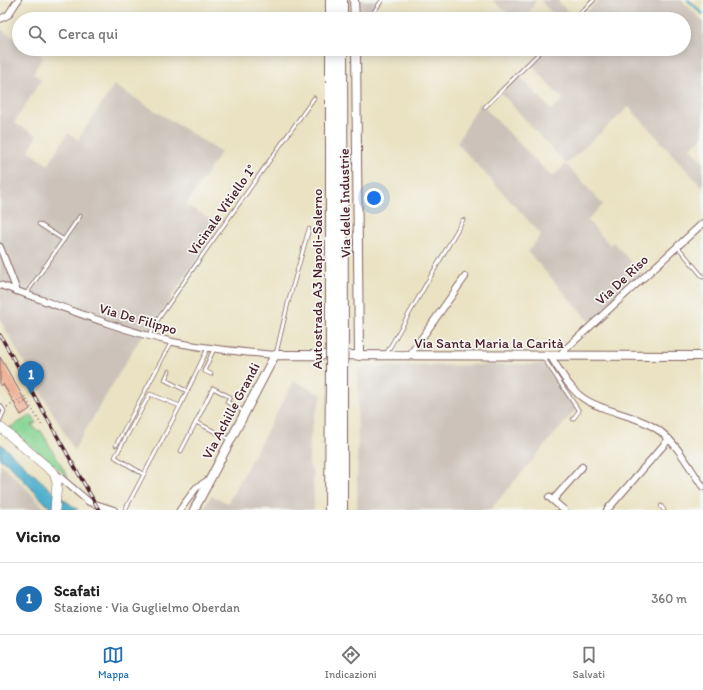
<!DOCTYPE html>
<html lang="it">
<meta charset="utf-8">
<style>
:root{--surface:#fff;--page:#f2f2f2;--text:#222;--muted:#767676;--line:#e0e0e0;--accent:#1f6fb2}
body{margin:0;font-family:Itim,sans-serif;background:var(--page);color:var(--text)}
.you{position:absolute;left:374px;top:198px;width:14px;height:14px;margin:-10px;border:3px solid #fff;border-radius:50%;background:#1a73e8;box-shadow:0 0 0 6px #1a73e833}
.badge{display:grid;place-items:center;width:26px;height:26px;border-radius:50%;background:var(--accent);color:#fff;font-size:13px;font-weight:700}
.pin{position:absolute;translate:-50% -33px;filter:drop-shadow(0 1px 2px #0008)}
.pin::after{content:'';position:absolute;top:21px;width:14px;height:12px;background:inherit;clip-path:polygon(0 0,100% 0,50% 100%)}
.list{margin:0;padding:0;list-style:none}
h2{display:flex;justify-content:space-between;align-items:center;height:52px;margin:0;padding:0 16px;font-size:17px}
h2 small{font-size:13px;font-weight:400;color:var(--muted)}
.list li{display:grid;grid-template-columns:26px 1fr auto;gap:12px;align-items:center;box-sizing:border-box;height:72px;padding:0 16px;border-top:1px solid var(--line)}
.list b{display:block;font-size:15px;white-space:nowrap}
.list p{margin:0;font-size:13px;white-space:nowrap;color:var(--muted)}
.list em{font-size:13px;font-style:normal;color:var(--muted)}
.icon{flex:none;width:22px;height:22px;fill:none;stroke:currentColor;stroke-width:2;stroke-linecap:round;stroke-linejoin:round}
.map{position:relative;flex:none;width:703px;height:510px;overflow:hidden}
.search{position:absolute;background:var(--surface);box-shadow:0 2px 10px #0003;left:12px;right:12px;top:12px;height:44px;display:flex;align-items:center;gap:10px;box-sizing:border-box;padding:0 14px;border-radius:22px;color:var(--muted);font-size:15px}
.sheet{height:124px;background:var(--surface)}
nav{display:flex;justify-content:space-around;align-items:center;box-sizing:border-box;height:56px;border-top:1px solid var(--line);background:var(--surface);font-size:11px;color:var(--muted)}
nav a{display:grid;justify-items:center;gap:2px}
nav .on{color:var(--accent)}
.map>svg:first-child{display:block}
</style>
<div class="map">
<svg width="703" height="510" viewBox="0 0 703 510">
<rect width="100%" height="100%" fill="#f6f6f2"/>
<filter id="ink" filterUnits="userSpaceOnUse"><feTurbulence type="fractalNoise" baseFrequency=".025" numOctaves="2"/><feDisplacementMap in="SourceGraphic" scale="8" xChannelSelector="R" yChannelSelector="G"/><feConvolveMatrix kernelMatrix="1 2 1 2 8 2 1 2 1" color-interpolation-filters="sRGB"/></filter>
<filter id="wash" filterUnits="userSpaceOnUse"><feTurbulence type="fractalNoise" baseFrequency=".012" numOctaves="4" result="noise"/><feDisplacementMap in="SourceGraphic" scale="16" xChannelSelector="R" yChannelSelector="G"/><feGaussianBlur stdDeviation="0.9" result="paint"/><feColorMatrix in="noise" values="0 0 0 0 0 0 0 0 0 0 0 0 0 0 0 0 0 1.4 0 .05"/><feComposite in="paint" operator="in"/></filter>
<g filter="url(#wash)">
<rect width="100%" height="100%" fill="#eae2c2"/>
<g fill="#ccc2b9">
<polygon points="360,0 380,0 367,19 360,16"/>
<polygon points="492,0 536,0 526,19 514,19"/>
<polygon points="540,0 557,0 569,13 569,19 557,19"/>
<polygon points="599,0 681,0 703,22 703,137 690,148 703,162 703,188 629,107 566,164 603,205 587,220 610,245 613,242 642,274 590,322 528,252 541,234 538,231 457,143 480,103 552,177 566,164 501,93 519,75 551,110 563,100 531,64 546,49 684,49 684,19 579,19"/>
<polygon points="0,29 19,41 19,49 31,49 43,57 33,73 41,80 14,123 37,135 29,151 48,165 68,133 78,140 114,85 221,152 186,205 220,224 151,328 140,338 74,450 0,320"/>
<polygon points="544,364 576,409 490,510 357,510 358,367"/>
<polygon points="294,381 322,395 314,417 310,439 309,464 313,472 314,510 204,510 211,496 228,503"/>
<polygon points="0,463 24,486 44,507 44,510 0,510"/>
</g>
<polygon fill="#86d492" stroke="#687a5e" points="32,415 36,423 32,425 36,430 41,431 68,477 9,428"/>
<polygon fill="#4dafcc" stroke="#4c677c" points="0,443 51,490 78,510 52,510 48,506 10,466 0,459"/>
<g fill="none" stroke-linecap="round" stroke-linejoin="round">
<polyline stroke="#4dafcc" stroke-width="2" points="688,0 703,14"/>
</g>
<g id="blocks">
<polygon fill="#eeb198" points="0,357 30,409 21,415 3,384 0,386"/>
</g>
</g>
<g filter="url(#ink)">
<use href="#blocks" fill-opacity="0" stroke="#826360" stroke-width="1"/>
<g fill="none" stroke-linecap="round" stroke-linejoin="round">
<g stroke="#826360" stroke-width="4.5">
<g id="service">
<polyline points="369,19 382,0"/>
<polyline points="574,19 594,0"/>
<polyline points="485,107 543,49"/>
<polyline points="39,224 64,240"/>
<polyline points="677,246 703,277"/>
<polyline points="26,294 80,216"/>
<polyline points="149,335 159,318 206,250 314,98"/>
<polyline points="276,354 288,303 309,229"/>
<polyline points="386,354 463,220"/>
<polyline points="543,357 579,411 573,419"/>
<polyline points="169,371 165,380 187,391"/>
<polyline points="211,374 204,371 214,349"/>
<polyline points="0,405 4,411 0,420"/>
<polyline points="196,422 213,388 230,397 227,402 245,412"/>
<polyline points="116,445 172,341"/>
<polyline points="181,451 196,422 229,439"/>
<polyline points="143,474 115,457 150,394 180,406"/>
<polyline points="661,506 664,510"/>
<polyline points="125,510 180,406 208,348"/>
</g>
</g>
<g stroke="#826360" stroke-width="8">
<g id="minor">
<polyline points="0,19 8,15 18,0"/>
<polyline points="0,247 17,291"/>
<path d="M0,285C58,305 113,328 173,342C207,349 241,352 275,355"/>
<polyline points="409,356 465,277"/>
<polyline points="558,356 703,223"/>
<path d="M551,357C560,371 569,388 583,398C604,413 638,414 661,432C679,446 690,469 703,487"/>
<polyline points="55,473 89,502 114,510"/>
<polyline points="549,497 564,510"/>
<polyline points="553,500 582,467"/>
<polyline points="180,510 196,488 210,479"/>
<polyline points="607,510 669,439"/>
</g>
</g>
<g stroke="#826360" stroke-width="10">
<g id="tertiary">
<polyline points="354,0 355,19"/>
<polyline points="356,49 359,356"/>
<polyline points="194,510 275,355 703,356"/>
</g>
</g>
<g stroke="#826360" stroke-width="10">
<polyline id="secondary" points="0,427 54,473 57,483 55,510"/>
</g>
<g stroke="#826360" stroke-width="14">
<g id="motorway">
<polyline points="332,0 332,19"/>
<polyline points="341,19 341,0"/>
<polyline points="341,49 342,341"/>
<polyline points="332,341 332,49"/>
<polyline points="331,510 332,368"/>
<polyline points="341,510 341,369"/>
</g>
</g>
<g stroke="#826360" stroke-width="1.5" stroke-dasharray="1 3" stroke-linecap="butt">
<polyline points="19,400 21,404 27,401"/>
<polyline points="7,407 25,397 42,426"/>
</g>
<use href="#service" stroke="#fff" stroke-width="3"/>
<use href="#minor" stroke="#fff" stroke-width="6"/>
<use href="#tertiary" stroke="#fff" stroke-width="8"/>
<use href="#secondary" stroke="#fff" stroke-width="9"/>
<use href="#motorway" stroke="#fff" stroke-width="12"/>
<g stroke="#4a1f2b" stroke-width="3.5">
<polyline id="rail" points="0,335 99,510"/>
</g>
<use href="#rail" stroke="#f6f6f2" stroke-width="2" stroke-dasharray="6" stroke-linecap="butt"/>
<g stroke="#826360" stroke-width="14" stroke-linecap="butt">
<g id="motorway-bridge">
<polyline points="332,341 332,368"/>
<polyline points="341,369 342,341"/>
</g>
</g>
<use href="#motorway-bridge" stroke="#fff" stroke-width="12"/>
</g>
</g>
<g text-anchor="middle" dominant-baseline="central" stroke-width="3.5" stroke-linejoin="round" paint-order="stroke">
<g font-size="14" fill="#4a1f2b" stroke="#f6f6f2">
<text transform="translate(345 203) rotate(-91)">Via delle Industrie</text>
<text transform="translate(222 210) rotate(-55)">Vicinale Vitiello 1°</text>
<text transform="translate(317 279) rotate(-90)">Autostrada A3 Napoli-Salerno</text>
<text transform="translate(622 280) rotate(-43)">Via De Riso</text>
<text transform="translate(138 319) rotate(16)">Via De Filippo</text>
<text x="489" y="343">Via Santa Maria la Carità</text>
<text transform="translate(231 411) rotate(-62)">Via Achille Grandi</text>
</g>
</g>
</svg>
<div class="you"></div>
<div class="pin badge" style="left:31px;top:394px">1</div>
<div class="search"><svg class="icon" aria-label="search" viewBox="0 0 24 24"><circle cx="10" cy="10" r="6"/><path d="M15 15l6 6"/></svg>Cerca qui</div>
</div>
<section class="sheet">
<h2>Vicino<small></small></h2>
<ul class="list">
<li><span class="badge">1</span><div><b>Scafati</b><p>Stazione · Via Guglielmo Oberdan</p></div><em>360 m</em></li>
</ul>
</section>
<nav>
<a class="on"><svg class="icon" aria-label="map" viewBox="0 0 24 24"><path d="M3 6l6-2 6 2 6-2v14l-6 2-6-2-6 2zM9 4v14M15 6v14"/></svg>Mappa</a>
<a><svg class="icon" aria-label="directions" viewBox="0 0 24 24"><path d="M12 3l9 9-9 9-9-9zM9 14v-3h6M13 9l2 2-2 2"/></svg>Indicazioni</a>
<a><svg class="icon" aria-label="saved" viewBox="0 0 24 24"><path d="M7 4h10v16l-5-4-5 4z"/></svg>Salvati</a>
</nav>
